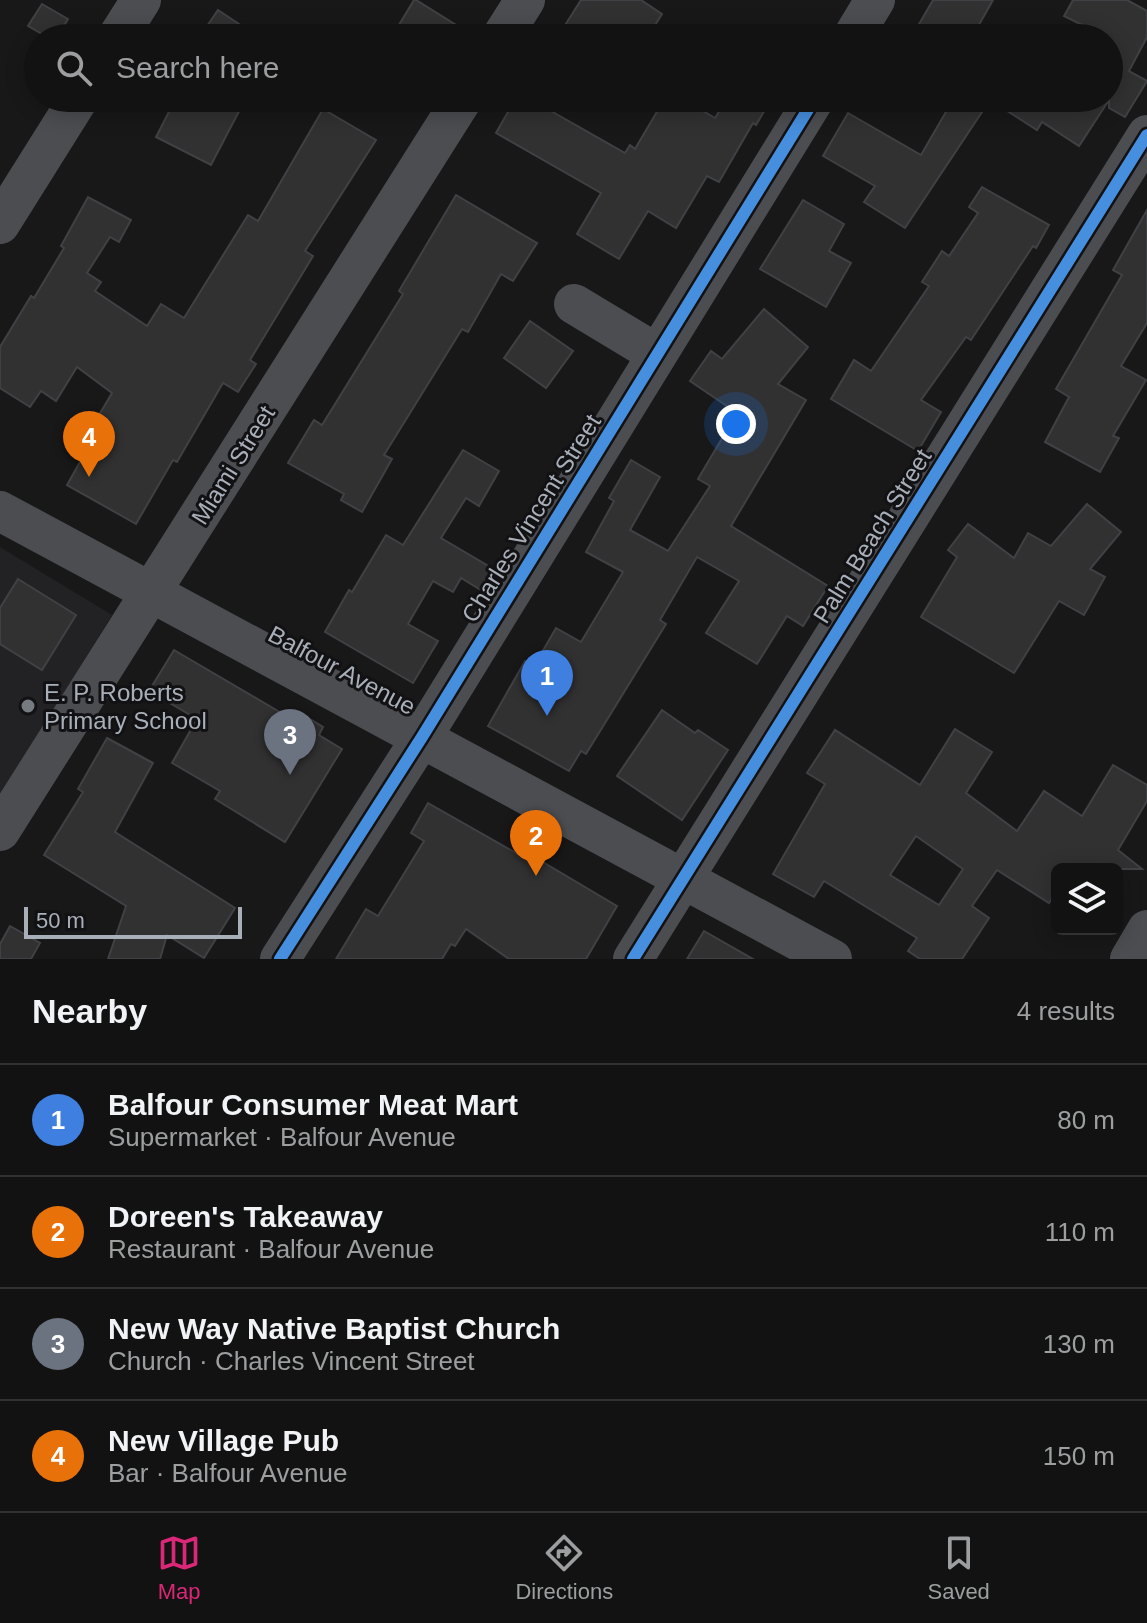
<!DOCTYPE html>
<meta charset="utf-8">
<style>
:root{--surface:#121212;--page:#1b1b1b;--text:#f1f3f6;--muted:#9c9e9f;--line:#313232;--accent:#db2777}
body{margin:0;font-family:Arial,sans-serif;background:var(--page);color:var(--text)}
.controls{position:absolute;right:24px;bottom:24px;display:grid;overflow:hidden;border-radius:12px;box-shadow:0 4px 20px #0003}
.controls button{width:72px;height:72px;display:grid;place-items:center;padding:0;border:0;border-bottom:2px solid var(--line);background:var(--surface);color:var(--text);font:40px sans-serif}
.scale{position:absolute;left:24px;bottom:20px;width:218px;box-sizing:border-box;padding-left:8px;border:4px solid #a9afb9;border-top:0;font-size:22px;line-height:28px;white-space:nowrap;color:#a9afb9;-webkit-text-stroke:6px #121214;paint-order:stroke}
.you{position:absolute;left:736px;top:424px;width:28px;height:28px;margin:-20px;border:6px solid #fff;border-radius:50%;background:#1a73e8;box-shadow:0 0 0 12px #1a73e833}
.badge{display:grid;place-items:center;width:52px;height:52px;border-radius:50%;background:var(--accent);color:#fff;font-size:26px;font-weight:700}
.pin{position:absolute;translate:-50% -66px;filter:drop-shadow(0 2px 4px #0008)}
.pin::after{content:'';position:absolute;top:42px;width:28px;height:24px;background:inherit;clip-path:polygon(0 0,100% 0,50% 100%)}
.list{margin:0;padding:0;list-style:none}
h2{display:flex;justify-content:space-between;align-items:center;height:104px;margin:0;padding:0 32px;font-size:34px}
h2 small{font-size:26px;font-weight:400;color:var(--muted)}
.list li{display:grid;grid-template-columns:52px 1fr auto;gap:24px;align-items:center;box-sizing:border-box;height:112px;padding:0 32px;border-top:2px solid var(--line)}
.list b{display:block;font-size:30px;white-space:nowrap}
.list p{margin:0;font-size:26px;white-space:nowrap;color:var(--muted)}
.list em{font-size:26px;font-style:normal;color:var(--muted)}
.icon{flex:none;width:44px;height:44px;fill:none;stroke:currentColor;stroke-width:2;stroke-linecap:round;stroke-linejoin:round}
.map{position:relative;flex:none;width:1147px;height:959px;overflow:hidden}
.search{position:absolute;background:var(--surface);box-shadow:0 4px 20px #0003;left:24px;right:24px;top:24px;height:88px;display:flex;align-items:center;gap:20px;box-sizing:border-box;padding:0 28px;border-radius:44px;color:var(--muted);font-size:30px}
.sheet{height:552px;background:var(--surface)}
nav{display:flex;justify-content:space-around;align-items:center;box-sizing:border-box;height:112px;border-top:2px solid var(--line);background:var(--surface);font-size:22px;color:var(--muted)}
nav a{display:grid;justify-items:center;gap:4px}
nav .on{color:var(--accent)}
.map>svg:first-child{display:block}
</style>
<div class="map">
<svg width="1147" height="959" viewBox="0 0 1147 959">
<rect width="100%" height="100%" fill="#181818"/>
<polygon fill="#222224" points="0,547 112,615 0,797"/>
<g fill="#313132" stroke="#404144" stroke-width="2" fill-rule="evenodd">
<polygon points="414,0 416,0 477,38 391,38"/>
<polygon points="581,0 641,0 662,14 647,38 557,38"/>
<polygon points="933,0 993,0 975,32 968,28 962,38 911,38"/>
<polygon points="1073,0 1127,0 1147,11 1147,37 1129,71 1147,81 1125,117 1109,108 1109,100 1079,146 1042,122 1037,130 990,100 905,228 864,202 875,186 823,156 848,113 921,155 954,98 1109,98 1109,38 1064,16"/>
<polygon points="42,4 68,19 57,38 49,38 28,26"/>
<polygon points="218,10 260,38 199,38"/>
<polygon points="176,98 246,98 211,165 156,137"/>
<polygon points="516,98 528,98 625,153 630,145 635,149 665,98 681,98 715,118 723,105 711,98 772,98 756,125 753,123 719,182 707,176 676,228 648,211 619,259 577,234 601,193 496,133"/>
<polygon points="323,109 376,140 305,251 313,256 250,360 256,364 238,392 223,383 177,462 173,460 136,524 67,485 104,419 99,415 112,393 77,367 56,401 41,391 30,407 0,388 0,347 31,296 34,298 64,248 61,246 88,197 131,220 119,242 110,237 87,273 101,282 95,291 147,326 161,304 184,318 248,215 258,221"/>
<polygon points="982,187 1049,225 1036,248 1033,246 971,340 966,337 921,400 941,412 918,451 831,399 854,360 871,371 929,286 922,282 942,251 949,256 978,213 969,207"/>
<polygon points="456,195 537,243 513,281 501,274 468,332 462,329 384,455 392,459 362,512 341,500 344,494 288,463 314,420 322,425 403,294 399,291"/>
<polygon points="803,200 844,224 829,251 851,263 826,307 760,269"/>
<polygon points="1147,210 1147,323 1121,366 1146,380 1113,436 1119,438 1100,472 1045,442 1069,397 1056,389 1122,275 1113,270"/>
<polygon points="764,309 808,347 778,384 806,400 731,526 828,586 803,626 787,616 757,664 706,633 739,581 697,557 660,620 666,624 586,754 581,751 569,771 488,726 525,661 534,666 556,628 581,642 623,572 586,552 614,501 609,498 631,460 660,477 630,530 668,551 710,486 698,479 737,413 690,381 711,351 722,359"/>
<polygon points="530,321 573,351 546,388 504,358"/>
<polygon points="463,450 499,471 479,506 466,498 441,538 497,571 484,592 461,578 453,592 433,581 408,624 438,641 413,683 325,632 349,590 352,592 386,535 403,545"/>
<polygon points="1087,504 1121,532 1090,569 1105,577 1084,615 1059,601 1014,673 921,617 957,557 948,550 968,524 1014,558 1028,533 1051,546"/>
<polygon points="18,579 76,615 42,670 0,644 0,608"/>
<polygon points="174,650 295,721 300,713 323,727 319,735 342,749 285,842 215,799 220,791 172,763 197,719 149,691"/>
<polygon points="662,710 695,733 698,730 728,750 682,820 617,776"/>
<path d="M955,729L992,752L966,793L1017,831L1044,791L1082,816L1113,765L1147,785V801L1118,850L1142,869H1057V890L1049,903L997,870L972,906L989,918L962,959H920L908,951L917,938L824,881L814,897L773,874L825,784L807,773L835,730L920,785ZM916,836L963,869L939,905L890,875Z"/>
<polygon points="107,738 153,763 115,832 235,908 204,958 167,935 160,959 108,959 126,906 44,855 83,792 78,789"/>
<polygon points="428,803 523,857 526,852 617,906 586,959 509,959 466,929 455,946 451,944 442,959 336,959 366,909 378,916 424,841 411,833"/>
<polygon points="10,926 40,943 31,959 0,959 0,944"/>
<polygon points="704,931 753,959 687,959"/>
</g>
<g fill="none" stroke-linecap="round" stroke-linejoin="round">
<g stroke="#4c4d51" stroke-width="40">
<polyline points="117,38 141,0"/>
<polyline points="501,38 525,0"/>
<polyline points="852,38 875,0"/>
<polyline points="0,224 79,98"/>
<polyline points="574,304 657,354"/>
<polyline points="0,511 832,959"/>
<polyline points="0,831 463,98"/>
<polyline points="280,959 422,737 815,98"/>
<polyline points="633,959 1147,135"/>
<polyline points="1130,959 1147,930"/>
</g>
<g stroke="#121214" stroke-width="17">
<g id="cycleway">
<polyline points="280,959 422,737 815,98"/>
<polyline points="633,959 1147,135"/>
</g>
</g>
<use href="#cycleway" stroke="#468fdf" stroke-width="12"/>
</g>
<circle fill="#767a81" stroke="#121214" stroke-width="3" cx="28" cy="706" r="8"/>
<g text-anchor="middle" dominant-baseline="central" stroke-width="6" stroke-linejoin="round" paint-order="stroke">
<g font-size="24" fill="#a9afb9" stroke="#121214">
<text transform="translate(233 465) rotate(-58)">Miami Street</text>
<text transform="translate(531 518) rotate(-58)">Charles Vincent Street</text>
<text transform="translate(872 536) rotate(-58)">Palm Beach Street</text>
<text transform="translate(342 670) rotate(28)">Balfour Avenue</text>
</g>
<g font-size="24" fill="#a9afb9" stroke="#121214" text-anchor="start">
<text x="44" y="692">E. P. Roberts<tspan x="44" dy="28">Primary School</tspan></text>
</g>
</g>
</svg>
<div class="controls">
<button><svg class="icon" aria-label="layers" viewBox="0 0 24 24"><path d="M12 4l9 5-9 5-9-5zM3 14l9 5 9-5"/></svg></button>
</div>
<div class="scale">50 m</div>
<div class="you"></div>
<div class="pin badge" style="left:547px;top:716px;background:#3f7fe0">1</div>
<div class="pin badge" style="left:536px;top:876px;background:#e8710a">2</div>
<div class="pin badge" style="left:290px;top:775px;background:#6b7280">3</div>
<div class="pin badge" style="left:89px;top:477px;background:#e8710a">4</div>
<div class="search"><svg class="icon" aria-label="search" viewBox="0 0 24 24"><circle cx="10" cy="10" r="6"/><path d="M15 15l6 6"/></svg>Search here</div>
</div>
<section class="sheet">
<h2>Nearby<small>4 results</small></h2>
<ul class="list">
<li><span class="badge" style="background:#3f7fe0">1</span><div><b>Balfour Consumer Meat Mart</b><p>Supermarket · Balfour Avenue</p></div><em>80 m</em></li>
<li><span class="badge" style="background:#e8710a">2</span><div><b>Doreen's Takeaway</b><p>Restaurant · Balfour Avenue</p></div><em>110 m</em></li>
<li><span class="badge" style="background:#6b7280">3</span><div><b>New Way Native Baptist Church</b><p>Church · Charles Vincent Street</p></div><em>130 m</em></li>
<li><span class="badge" style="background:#e8710a">4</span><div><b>New Village Pub</b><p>Bar · Balfour Avenue</p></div><em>150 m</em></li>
</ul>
</section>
<nav>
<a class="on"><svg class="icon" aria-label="map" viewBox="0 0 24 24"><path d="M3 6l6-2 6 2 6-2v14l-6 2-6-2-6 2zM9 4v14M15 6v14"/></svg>Map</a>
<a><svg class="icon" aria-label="directions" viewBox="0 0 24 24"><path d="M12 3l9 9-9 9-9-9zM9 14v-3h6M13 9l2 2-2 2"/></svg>Directions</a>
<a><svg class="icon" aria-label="saved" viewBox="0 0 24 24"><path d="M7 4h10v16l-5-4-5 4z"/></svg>Saved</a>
</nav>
